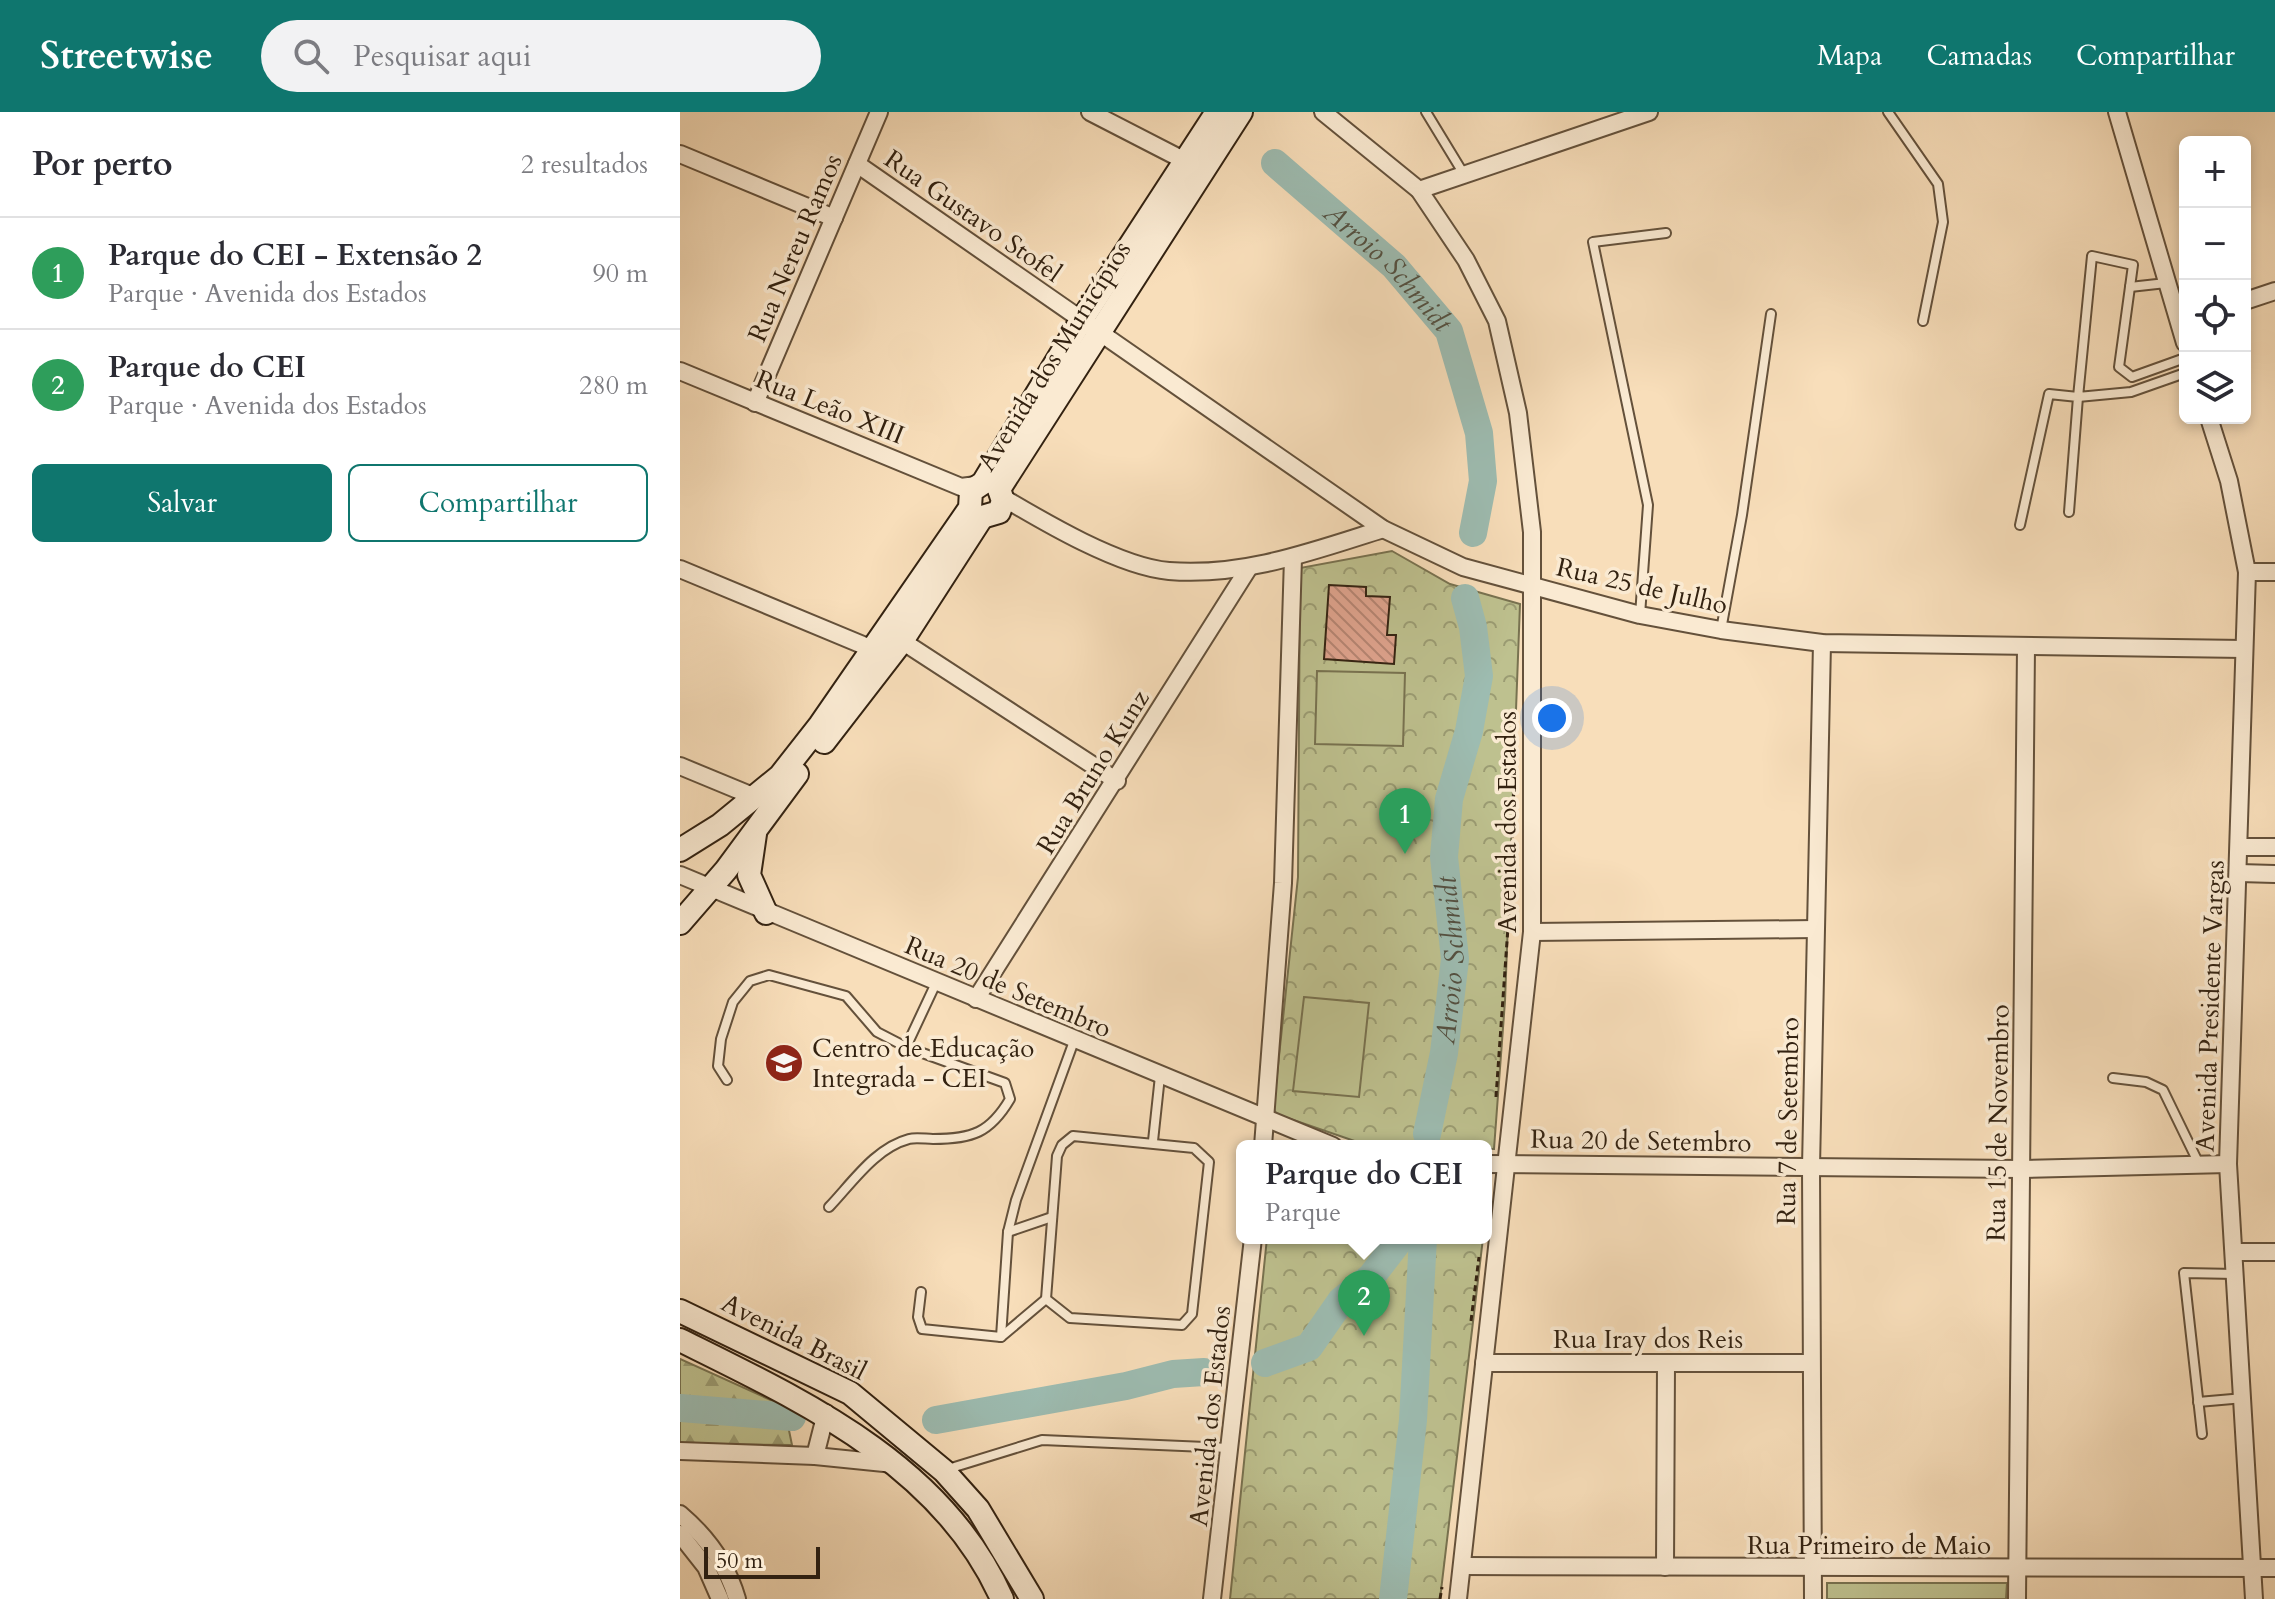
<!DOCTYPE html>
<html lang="pt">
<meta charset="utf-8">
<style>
:root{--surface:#fff;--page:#f2f2f3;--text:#2b2b33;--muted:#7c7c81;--line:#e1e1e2;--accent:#0f766e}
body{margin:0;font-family:Cardo,serif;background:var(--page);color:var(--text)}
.controls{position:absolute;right:24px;top:24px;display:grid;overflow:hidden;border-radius:12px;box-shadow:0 4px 12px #0003}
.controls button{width:72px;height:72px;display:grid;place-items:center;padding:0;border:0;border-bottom:2px solid var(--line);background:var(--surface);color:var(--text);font:40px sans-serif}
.scale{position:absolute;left:24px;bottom:20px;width:116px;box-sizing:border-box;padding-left:8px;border:4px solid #321;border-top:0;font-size:22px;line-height:28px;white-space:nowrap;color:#321;-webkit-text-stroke:6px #faead2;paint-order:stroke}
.you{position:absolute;left:872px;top:606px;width:28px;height:28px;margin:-20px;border:6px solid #fff;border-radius:50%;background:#1a73e8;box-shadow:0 0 0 12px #1a73e833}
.badge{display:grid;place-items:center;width:52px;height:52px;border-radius:50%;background:var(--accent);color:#fff;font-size:26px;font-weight:700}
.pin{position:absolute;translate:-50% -66px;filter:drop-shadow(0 2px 4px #0008)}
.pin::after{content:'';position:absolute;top:42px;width:28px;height:24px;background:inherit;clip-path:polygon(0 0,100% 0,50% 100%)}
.popup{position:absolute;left:556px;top:1028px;width:256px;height:104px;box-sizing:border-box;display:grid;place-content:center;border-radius:12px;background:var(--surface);filter:drop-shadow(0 2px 6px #0005);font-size:26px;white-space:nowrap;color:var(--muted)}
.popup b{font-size:30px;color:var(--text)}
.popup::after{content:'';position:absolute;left:50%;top:100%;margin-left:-16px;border:16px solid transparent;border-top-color:var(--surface)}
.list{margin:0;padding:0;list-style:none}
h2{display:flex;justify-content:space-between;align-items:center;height:104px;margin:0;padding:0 32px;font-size:34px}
h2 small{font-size:26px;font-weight:400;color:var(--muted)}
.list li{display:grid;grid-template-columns:52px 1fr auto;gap:24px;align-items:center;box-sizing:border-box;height:112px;padding:0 32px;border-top:2px solid var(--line)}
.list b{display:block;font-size:30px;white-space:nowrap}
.list p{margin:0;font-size:26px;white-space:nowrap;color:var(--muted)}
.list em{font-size:26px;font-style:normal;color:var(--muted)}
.actions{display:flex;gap:16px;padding:24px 32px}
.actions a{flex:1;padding:18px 0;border:2px solid var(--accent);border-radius:12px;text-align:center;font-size:28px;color:var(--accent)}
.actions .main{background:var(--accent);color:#fff}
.icon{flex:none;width:44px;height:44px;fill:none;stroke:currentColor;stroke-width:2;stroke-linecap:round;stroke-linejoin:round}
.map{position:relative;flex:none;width:1595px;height:1487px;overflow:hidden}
header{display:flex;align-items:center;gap:48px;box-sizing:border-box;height:112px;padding:0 40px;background:var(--accent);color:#fff}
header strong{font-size:38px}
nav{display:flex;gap:44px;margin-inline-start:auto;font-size:28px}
.search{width:560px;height:72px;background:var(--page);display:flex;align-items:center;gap:20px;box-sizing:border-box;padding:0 28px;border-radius:44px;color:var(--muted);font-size:30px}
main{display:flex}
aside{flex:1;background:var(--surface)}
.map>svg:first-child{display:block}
</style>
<header>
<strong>Streetwise</strong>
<div class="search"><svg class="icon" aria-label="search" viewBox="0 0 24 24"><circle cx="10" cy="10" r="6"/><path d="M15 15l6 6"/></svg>Pesquisar aqui</div>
<nav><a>Mapa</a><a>Camadas</a><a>Compartilhar</a></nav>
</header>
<main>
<aside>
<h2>Por perto<small>2 resultados</small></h2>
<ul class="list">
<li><span class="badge" style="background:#2e9e5b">1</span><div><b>Parque do CEI - Extensão 2</b><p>Parque · Avenida dos Estados</p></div><em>90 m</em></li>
<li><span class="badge" style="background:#2e9e5b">2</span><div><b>Parque do CEI</b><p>Parque · Avenida dos Estados</p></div><em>280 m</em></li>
</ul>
<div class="actions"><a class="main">Salvar</a><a>Compartilhar</a></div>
</aside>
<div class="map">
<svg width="1595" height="1487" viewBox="0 0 1595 1487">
<defs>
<pattern id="forest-firs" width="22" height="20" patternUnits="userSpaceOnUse" patternTransform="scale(2)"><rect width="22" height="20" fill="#bec18f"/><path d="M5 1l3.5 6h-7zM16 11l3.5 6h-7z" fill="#9b9c73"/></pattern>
<pattern id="park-crowns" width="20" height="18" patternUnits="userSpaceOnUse" patternTransform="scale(2)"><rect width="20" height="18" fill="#bec18f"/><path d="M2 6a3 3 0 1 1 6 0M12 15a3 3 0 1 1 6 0" fill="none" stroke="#9b9c73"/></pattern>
<pattern id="building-back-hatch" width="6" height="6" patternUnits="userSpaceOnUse" patternTransform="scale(2)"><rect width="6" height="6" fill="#e0a48f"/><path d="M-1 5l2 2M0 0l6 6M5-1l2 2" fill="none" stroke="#b68573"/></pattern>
</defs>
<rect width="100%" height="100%" fill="#f8deba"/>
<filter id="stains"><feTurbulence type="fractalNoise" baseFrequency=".0025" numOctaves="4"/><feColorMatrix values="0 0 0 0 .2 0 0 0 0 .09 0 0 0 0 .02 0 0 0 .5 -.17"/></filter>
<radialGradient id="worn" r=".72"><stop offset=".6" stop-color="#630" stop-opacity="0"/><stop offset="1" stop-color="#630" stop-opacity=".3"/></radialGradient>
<polygon fill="url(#forest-firs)" stroke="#787250" stroke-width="2" points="0,1247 104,1294 112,1333 0,1332"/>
<g fill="url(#park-crowns)" stroke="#787250" stroke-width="2">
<polygon points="712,439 770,472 840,492 825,889 814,1037 689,1034 593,1001 618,765 620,456"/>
<polygon points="587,1126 803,1126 760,1487 550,1487"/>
</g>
<g fill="#bec18f" stroke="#787250" stroke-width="2">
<polygon points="637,559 725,561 723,634 635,632"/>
<polygon points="624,885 689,891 679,985 613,979"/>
<polygon points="1147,1471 1327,1471 1326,1487 1147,1487"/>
</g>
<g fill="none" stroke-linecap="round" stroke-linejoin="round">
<g stroke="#9dbcb1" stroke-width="28">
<path id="s1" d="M595,51L714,154L769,219L799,321L803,369L793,421"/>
<path id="s2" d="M747,1022L764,941L775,847L764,745L769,687L789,619L799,564L793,515L785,486"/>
<polyline points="585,1251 629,1235 661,1189 691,1165 721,1126"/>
<polyline points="0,1296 112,1305"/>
<polyline points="256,1308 446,1274 493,1262 524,1260"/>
<polyline points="713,1487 733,1308 743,1126"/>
</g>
</g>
<polygon fill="url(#building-back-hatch)" stroke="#321" stroke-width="2" points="649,473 686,475 686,484 710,485 707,523 716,523 714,552 644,547"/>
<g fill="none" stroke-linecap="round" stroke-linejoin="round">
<g stroke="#64513b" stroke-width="12">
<g id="service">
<polyline points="746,0 785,64"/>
<polyline points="1208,0 1258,72 1263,110 1243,209"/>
<polyline points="1450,175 1486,171"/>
<polyline points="1505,246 1452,265 1439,255 1453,153 1412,144 1398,285 1451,280 1505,261"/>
<polyline points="1340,413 1369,282 1398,285 1389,400"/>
<polyline points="960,503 968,393 913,130 986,121"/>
<polyline points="1041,518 1062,403 1091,202"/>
<polyline points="226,935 256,871"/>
<polyline points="1433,966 1466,970 1483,978 1519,1052"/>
<path d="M47,968L38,954L41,927L53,890L70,869L89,863L166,884L197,920L226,935L325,971L330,987C310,1021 292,1027 253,1027C246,1027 236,1025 229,1027C195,1036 172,1071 149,1095"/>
<polygon points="393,1024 514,1036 529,1050 512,1202 502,1213 390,1206 366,1187 377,1044 382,1033"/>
<polyline points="473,1029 480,964"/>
<polyline points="328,1120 372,1105"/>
<polyline points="241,1180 238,1205 242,1217 321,1225 366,1187"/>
<polyline points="321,1225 328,1120 336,1088 394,929"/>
<polyline points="1518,1290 1564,1286"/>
<polyline points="1522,1322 1504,1161 1556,1162"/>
<polyline points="268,1357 362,1328 549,1336"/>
</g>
</g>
<g stroke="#64513b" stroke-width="20">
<g id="minor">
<polyline points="410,0 515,54"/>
<polyline points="643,0 739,78 786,148 817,209 838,301 852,420 852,820 778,1487"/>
<polyline points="1437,0 1505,231"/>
<polyline points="0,42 154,106"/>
<polyline points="177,52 703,417 783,455 960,503 1041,518 1142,531 1564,537"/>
<polyline points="739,78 969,0"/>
<polyline points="1565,189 1595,179"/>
<polyline points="0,259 281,375 296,373"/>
<polyline points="75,291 199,0"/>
<polyline points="1529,306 1549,369 1567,460 1548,1052 1574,1487"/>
<path d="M322,385C364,410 440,455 489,459C564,465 633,439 703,417"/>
<polyline points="0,457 202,541"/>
<polyline points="1567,460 1595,460"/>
<polyline points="222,529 437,669"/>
<polyline points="0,654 75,685"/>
<polyline points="1560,735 1595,735"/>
<polyline points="1559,761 1595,762"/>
<polyline points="0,763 653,1034"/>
<polyline points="852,820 1135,817"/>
<polyline points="296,887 568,457"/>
<polyline points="583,1034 603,771 613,446"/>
<polyline points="806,1052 1341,1057 1548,1052"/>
<polyline points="1555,1140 1595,1140"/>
<polyline points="804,1251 1131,1251"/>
<polyline points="0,1339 135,1344 214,1352"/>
<polyline points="135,1344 146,1301"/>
<path d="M0,1402C27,1425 47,1452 57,1487"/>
<polyline points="0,1422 26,1455 40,1487"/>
<polyline points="783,1454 1595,1456"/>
<polyline points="985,1455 986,1252"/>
<polyline points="532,1487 573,1126"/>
<polyline points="1133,1487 1131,1055 1142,531"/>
<polyline points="1337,1487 1346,535"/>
</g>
</g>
<g stroke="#321" stroke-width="26">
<g id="secondary">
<polyline points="319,377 561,0"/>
<polyline points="302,405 319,400 323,389 319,377"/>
<polyline points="144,630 222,529 302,405"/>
<polyline points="75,722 69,763 86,801"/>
<polyline points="0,738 40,713 100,664 140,613 290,396 291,379 303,371 401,209 537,0"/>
<polyline points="0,811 46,758 117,662"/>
<polyline points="0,1199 170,1281 264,1359 298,1397 352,1487"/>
<path d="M0,1228C123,1289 263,1353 322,1487"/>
</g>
</g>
<g stroke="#321" stroke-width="3" stroke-dasharray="6 4" stroke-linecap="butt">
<polyline points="816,985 830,787 835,645"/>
<polyline points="791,1209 799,1145"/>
<polyline points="760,1487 762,1475"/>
</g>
<use href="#service" stroke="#faead2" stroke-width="8"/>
<use href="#minor" stroke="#faead2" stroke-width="16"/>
<use href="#secondary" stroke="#faead2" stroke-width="22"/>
</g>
<defs>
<g id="school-disc" transform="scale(2)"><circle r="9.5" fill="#8f2418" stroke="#faead2"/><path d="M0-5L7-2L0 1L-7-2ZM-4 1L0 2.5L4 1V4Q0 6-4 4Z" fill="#fff"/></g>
</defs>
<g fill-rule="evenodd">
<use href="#school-disc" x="104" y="951"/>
</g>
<g text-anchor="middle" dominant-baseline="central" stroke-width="7" stroke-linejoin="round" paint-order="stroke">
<g font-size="26" fill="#321" stroke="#faead2">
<text transform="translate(293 104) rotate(35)">Rua Gustavo Stofel</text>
<text transform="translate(115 136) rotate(-67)">Rua Nereu Ramos</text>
<text transform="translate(374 244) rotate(-58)">Avenida dos Municípios</text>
<text transform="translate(150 295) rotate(22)">Rua Leão XIII</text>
<text transform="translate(962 474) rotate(13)">Rua 25 de Julho</text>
<text transform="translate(413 660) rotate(-58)">Rua Bruno Kunz</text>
<text transform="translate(827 710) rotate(-90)">Avenida dos Estados</text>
<text transform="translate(328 875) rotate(23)">Rua 20 de Setembro</text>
<text transform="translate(1530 894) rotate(-88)">Avenida Presidente Vargas</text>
<text transform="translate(1108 1009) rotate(-89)">Rua 7 de Setembro</text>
<text transform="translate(1318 1011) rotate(-89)">Rua 15 de Novembro</text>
<text transform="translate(961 1029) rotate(1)">Rua 20 de Setembro</text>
<text transform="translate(114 1225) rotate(27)">Avenida Brasil</text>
<text x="968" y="1227">Rua Iray dos Reis</text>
<text transform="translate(530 1304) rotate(-84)">Avenida dos Estados</text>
<text x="1189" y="1433">Rua Primeiro de Maio</text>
</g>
<g font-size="26" fill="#321" stroke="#faead2" text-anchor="start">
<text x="132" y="936">Centro de Educação<tspan x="132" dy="30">Integrada - CEI</tspan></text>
</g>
<g font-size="28" font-style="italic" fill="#535041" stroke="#faead2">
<text stroke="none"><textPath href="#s1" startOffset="154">Arroio Schmidt</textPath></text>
<text stroke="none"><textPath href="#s2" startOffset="176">Arroio Schmidt</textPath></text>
</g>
</g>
<rect width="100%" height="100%" filter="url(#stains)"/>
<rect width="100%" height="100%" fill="url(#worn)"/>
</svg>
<div class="controls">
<button>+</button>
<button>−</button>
<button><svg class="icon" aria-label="locate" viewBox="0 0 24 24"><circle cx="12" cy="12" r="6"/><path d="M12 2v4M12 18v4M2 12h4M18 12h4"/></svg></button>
<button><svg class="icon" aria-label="layers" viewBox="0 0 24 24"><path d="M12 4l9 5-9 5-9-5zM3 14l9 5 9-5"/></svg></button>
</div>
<div class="scale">50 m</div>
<div class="you"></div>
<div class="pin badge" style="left:725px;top:742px;background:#2e9e5b">1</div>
<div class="pin badge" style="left:684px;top:1224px;background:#2e9e5b">2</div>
<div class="popup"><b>Parque do CEI</b>Parque</div>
</div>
</main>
